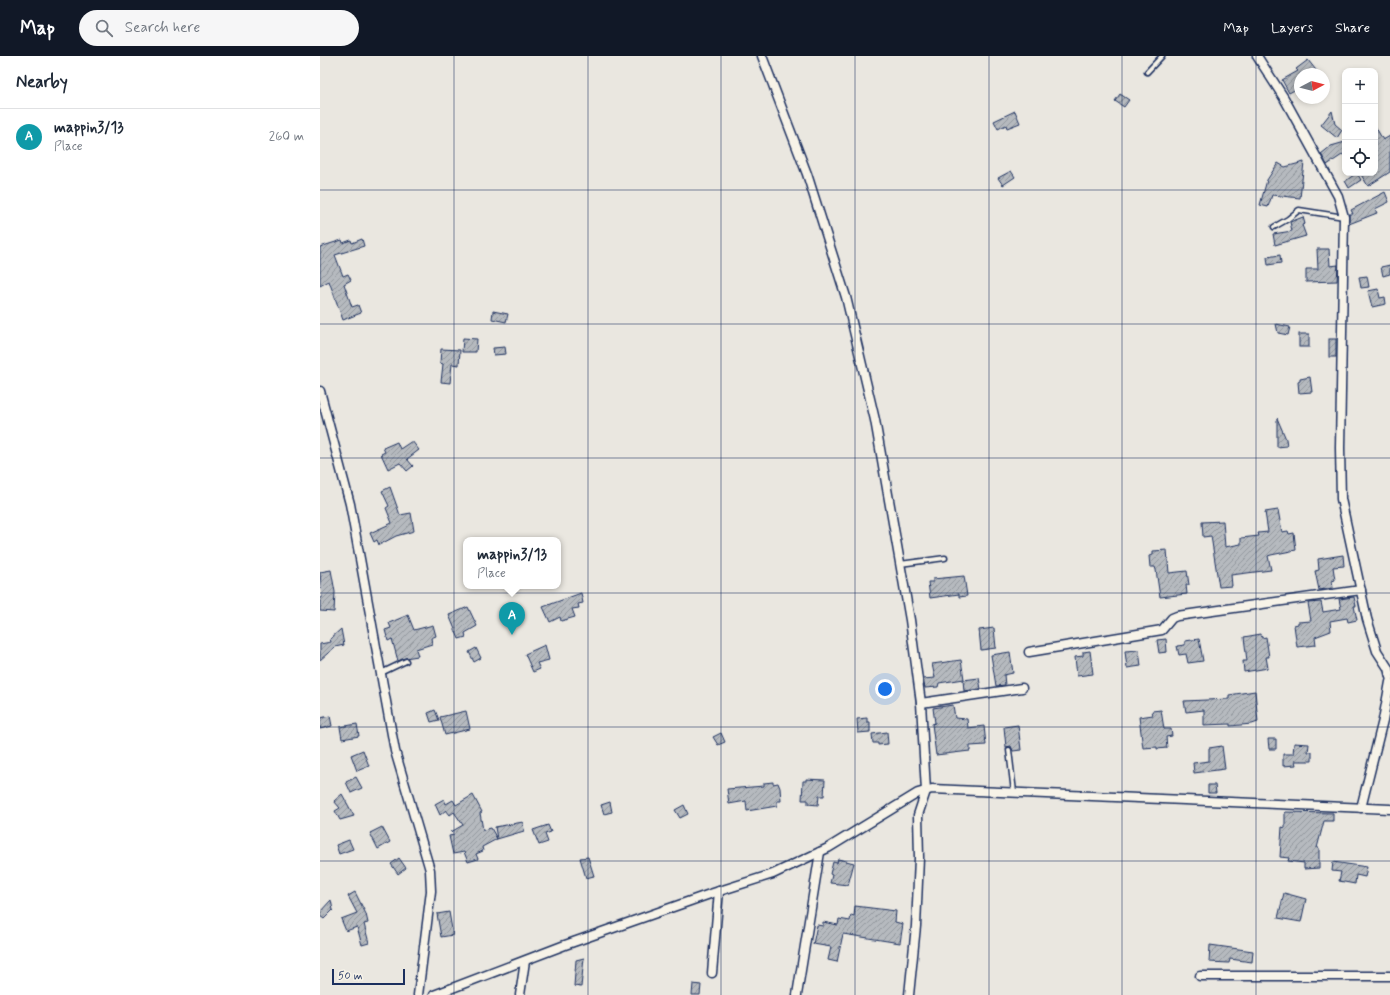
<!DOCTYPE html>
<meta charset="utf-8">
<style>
:root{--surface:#fff;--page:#f6f6f7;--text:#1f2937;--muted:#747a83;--line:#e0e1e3;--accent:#111827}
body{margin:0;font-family:Mynerve,sans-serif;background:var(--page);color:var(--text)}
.controls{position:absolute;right:12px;top:12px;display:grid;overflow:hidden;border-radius:8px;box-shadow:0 2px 6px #0003}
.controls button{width:36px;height:36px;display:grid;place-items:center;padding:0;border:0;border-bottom:1px solid var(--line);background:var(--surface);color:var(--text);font:20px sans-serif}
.compass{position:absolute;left:974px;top:12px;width:36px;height:36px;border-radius:50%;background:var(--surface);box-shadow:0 2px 6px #0003;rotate:83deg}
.scale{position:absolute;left:12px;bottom:10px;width:73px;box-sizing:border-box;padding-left:4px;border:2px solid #1b2f5e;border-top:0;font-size:11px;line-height:14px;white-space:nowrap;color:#1b2f5e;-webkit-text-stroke:3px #f7f3e8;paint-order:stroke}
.you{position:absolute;left:565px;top:633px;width:14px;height:14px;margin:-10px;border:3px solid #fff;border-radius:50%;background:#1a73e8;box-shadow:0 0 0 6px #1a73e833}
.badge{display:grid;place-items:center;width:26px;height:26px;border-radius:50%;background:var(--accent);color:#fff;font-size:13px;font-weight:700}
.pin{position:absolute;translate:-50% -33px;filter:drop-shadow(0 1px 2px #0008)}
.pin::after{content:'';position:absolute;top:21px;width:14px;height:12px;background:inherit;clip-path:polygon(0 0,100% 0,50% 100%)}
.popup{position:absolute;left:143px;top:481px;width:98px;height:52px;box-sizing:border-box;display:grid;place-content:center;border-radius:8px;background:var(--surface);filter:drop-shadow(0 1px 3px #0005);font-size:13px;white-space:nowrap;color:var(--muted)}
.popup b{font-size:15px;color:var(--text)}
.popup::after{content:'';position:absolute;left:50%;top:100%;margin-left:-8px;border:8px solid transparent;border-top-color:var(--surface)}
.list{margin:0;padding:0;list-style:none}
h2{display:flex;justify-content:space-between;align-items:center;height:52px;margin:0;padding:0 16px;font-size:17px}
h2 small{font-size:13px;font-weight:400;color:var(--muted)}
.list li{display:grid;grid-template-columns:26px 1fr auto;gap:12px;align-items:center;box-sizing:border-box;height:56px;padding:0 16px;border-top:1px solid var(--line)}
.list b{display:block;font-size:15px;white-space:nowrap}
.list p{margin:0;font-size:13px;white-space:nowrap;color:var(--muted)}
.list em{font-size:13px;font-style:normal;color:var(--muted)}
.icon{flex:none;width:22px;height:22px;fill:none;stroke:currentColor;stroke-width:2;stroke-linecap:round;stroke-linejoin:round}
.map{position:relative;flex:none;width:1070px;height:939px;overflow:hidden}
header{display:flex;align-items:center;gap:24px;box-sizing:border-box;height:56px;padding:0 20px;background:var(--accent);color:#fff}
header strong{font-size:19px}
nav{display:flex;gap:22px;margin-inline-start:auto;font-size:14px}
.search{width:280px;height:36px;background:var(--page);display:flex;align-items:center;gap:10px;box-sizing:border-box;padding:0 14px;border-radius:22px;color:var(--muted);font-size:15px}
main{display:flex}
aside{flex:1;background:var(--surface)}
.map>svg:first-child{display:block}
</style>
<header>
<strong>Map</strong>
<div class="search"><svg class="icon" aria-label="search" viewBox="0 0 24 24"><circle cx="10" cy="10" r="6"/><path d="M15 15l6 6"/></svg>Search here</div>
<nav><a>Map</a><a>Layers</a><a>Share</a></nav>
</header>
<main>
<aside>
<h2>Nearby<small></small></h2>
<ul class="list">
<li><span class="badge" style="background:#0f9aa8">A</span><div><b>mappin3/13</b><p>Place</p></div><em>260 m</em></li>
</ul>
</aside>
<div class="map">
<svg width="1070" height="939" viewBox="0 0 1070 939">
<defs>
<pattern id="building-hatch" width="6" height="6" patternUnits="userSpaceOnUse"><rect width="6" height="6" fill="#b6babf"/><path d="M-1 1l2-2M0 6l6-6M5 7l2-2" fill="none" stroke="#93989e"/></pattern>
</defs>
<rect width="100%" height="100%" fill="#eae7e0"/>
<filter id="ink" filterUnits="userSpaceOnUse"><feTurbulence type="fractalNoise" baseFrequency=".025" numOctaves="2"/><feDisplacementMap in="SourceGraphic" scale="8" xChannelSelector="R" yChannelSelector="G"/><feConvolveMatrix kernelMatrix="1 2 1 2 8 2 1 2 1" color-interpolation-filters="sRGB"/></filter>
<g filter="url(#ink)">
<g fill="url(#building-hatch)" stroke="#1b2f5e">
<polygon points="988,4 999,18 980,18 980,31 969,37 962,24 978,15 976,13"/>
<polygon points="800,38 809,44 804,51 795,45"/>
<polygon points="695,55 700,67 687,72 686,69 678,73 674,65"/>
<polygon points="1012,55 1015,68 1022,74 1017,82 1001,69"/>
<polygon points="1055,70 1063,84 1070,80 1070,116 1048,130 1040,117 1055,117"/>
<polygon points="1025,86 1025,97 1007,109 1001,98 1011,90"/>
<polygon points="984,106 980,142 952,139 948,151 940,149 947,124 958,107 965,111"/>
<polygon points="691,115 695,121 683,129 678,122"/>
<polygon points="1037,117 1041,124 1029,132 1025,125"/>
<polygon points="1065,136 1069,146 1055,153 1057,157 1029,168 1029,158 1033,158 1031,154"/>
<polygon points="983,161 985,168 982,169 986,180 955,189 953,178 972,175 970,166"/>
<polygon points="42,183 44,190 15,199 23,220 28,218 31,224 24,228 32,251 38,249 41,257 23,264 9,225 0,230 0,191 22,184 23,187 31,184 32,187"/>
<polygon points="997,193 1009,193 1010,210 1018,209 1017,225 986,226 986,213 998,213"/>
<polygon points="960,199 961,207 948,209 947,201"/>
<polygon points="1070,209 1070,218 1063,220 1061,211"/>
<polygon points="1047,220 1049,231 1041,232 1039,221"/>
<polygon points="1058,233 1060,242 1065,241 1066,248 1052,251 1048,235"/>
<polygon points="173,255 188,258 186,266 172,263"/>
<polygon points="956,268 970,271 968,279 958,277"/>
<rect x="979" y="278" width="10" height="13"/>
<polygon points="143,282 157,283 156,296 142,296"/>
<rect x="1009" y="283" width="7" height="18"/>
<polygon points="185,291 186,298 174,299 173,292"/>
<polygon points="121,293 140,294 139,309 132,308 130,327 121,326 123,308 120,307"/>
<polygon points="990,321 992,336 979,337 978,326 980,325 980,323"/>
<polygon points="957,362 966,383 967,390 957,391"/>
<polygon points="92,385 99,394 87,403 93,410 87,415 80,407 68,413 61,398 65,396 63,392 77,386 80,393"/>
<polygon points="70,431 80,459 91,457 94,475 76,480 59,489 57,484 54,486 50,477 72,467 66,452 69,450 62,435"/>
<polygon points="958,454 962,476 968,475 969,478 974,477 976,494 951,499 948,500 951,514 911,519 912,530 899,531 891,480 883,481 882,466 903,465 905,491 921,488 921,482 939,480 938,477 948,476 945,456"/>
<polygon points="847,494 849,517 867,515 869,529 866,529 867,538 840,541 836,514 835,511 830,511 829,500 833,499 833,495"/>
<polygon points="1023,499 1024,510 1013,511 1015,524 1012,525 1013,532 999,534 995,515 999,514 998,503"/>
<polygon points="11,514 15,536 14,556 0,555 0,542 2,542 0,516"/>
<polygon points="644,520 647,540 639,541 639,538 610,542 608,526 613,526 613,523"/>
<polygon points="261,537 263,547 258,548 259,552 252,553 255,561 241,565 240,561 230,566 223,551"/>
<polygon points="1034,541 1036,550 1034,550 1037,564 1028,566 1027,562 1010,565 1011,575 995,581 996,589 977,591 974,569 978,568 978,566 991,565 988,547 1001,546 1003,556 1021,553 1019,543"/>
<polygon points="148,551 157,570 145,577 146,581 139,583 129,559"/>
<polygon points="88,559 94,574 113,569 116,580 111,582 112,588 96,593 98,600 85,602 78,605 72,583 68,585 65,574 71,572 69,567"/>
<polygon points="674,572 676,592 661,594 659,574"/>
<polygon points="21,573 24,589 15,591 0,604 0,588 11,586 10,583"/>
<polygon points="941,578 942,582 946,581 949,601 946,601 948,612 924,616 923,605 927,605 924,581"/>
<polygon points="846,583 847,596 839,597 837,584"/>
<polygon points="879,583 883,605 868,607 866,598 859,599 857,590 865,589 865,585"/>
<polygon points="225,589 229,604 217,607 220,613 213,616 205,598"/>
<polygon points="156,592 161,602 154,606 149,596"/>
<polygon points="819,594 821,610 807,612 805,595"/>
<polygon points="770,595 773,618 757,620 755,601 763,600 763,596"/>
<polygon points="690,596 693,617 684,619 685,629 676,630 671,599"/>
<polygon points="641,604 644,623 619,627 618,631 605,632 603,623 615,622 612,608"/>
<polygon points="659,622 661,633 644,635 643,624"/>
<polygon points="935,635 938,666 932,668 910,670 910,668 884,669 884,654 866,656 864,645 909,643 909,639"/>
<polygon points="633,649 635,662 647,663 648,672 664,670 666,689 650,690 650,695 616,699 612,668 615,667 613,652"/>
<polygon points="115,654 119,664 111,666 108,657"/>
<polygon points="841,654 844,673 851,673 852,680 846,681 847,692 837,693 837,691 823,692 819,661 833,659 832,655"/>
<polygon points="146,655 150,673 125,679 120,661"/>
<polygon points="10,660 12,670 0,673 0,662"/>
<polygon points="547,662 547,666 550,666 550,676 538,677 537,663"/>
<polygon points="37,668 39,680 22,683 20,671"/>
<polygon points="698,669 701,694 693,695 691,690 686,691 684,671"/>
<polygon points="567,676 568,688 558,689 558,687 553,687 552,678"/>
<polygon points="401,677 405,686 398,689 393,681"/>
<polygon points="948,683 956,683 956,693 949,693"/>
<polygon points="974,687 989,688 988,696 992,696 992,705 975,705 976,709 963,710 963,698 973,698"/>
<polygon points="902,690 905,713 874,717 873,707 889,705 889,692"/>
<polygon points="43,694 49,710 37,715 31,699"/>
<polygon points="36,721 42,732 31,737 26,726"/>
<polygon points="486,723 505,724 504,740 499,740 498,749 488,748 488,744 482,744 483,725 486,725"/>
<polygon points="453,726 453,728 458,727 460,732 461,745 457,745 457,750 427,755 426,745 409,748 407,733 444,730 444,727"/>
<polygon points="888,729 895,729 896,737 888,737"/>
<polygon points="22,738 34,760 20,764 15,755 20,752 14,745"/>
<polygon points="153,739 162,756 160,757 163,774 171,772 177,783 162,791 163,795 156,798 158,803 148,806 144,796 133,798 129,780 134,779 131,776 143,769 134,756 130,759 126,754 120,759 115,748 124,743 126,748 133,744 136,749"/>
<polygon points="290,746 292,756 284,758 281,749"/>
<polygon points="364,749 368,758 360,762 355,754"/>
<polygon points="965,756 1013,757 1013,765 1004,765 997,792 999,792 999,812 984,813 984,807 968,805 969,802 960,801 962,771 965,772"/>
<polygon points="203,766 204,775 177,783 175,771"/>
<polygon points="228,769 231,776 225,778 228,786 219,789 213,774"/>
<polygon points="62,771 70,786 58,793 50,777"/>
<polygon points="29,784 33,793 19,798 16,789"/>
<polygon points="268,801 274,820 266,822 260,802"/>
<polygon points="79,802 86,812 78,818 71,808"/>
<polygon points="518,803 534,807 528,829 510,827 512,819 510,818 513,806 517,807"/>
<polygon points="1013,806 1047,811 1045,821 1036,819 1035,828 1019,825 1021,816 1012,815"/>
<polygon points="35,836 46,858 48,867 44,868 49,887 42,889 37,871 26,875 21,863 37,857 28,840"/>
<polygon points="964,837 986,843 981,866 958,862"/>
<polygon points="11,844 13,854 4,863 0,860 0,856"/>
<polygon points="535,850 576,855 575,866 583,868 580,887 523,878 517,906 508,904 511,891 493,888 497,869 503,870 503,866 518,869 519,863 530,865 531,859 534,860"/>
<polygon points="129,856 133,879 121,881 117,858"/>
<polygon points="890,889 933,895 932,906 910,903 909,907 889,906"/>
<polygon points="264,902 261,931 254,930 256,904"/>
<polygon points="373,928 381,929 380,939 372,939"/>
</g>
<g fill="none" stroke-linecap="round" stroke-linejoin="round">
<g stroke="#1b2f5e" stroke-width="7">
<g id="service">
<polyline points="827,16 842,0"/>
<polyline points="954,171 968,163 979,154 1024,161"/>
<polyline points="580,508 625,502"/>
<polyline points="61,617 86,605"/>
<polyline points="689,694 694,736"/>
</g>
</g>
<g stroke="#1b2f5e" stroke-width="11">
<g id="minor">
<polyline points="442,0 487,118 526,241 555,364 590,564 601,647 606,735 598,759 599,802 596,870 589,939"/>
<polyline points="937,0 964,42 1018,140 1024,161 1020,392 1021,443 1047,563 1057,595 1068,612 1070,621"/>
<polyline points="0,335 30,448 75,695 110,814 111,835 98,939"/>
<polyline points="709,596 842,574 852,562 857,560 1041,534"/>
<polyline points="601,647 702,632"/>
<polyline points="1041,752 1063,664 1070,626"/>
<polyline points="392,917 399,835"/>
<polyline points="880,920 1070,920"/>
<polyline points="114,939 245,889 390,838 453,818 508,792 598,737 612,733 1070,753"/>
<polyline points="200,939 205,905"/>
<polyline points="477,939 500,796"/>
</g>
</g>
<use href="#service" stroke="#f7f3e8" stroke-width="4"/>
<use href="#minor" stroke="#f7f3e8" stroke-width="8"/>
</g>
</g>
<path fill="none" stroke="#1b2f5e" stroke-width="1" stroke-opacity="0.55" d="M134,0V939M268,0V939M401,0V939M535,0V939M669,0V939M802,0V939M936,0V939M0,134H1070M0,268H1070M0,402H1070M0,537H1070M0,671H1070M0,805H1070"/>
</svg>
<div class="controls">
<button>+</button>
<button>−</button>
<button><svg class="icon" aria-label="locate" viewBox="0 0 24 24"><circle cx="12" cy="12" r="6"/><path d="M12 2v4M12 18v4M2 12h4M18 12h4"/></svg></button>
</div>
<svg class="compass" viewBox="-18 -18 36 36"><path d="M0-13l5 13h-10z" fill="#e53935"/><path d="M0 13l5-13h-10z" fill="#747a83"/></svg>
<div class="scale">50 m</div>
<div class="you"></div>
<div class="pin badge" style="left:192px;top:579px;background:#0f9aa8">A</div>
<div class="popup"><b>mappin3/13</b>Place</div>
</div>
</main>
